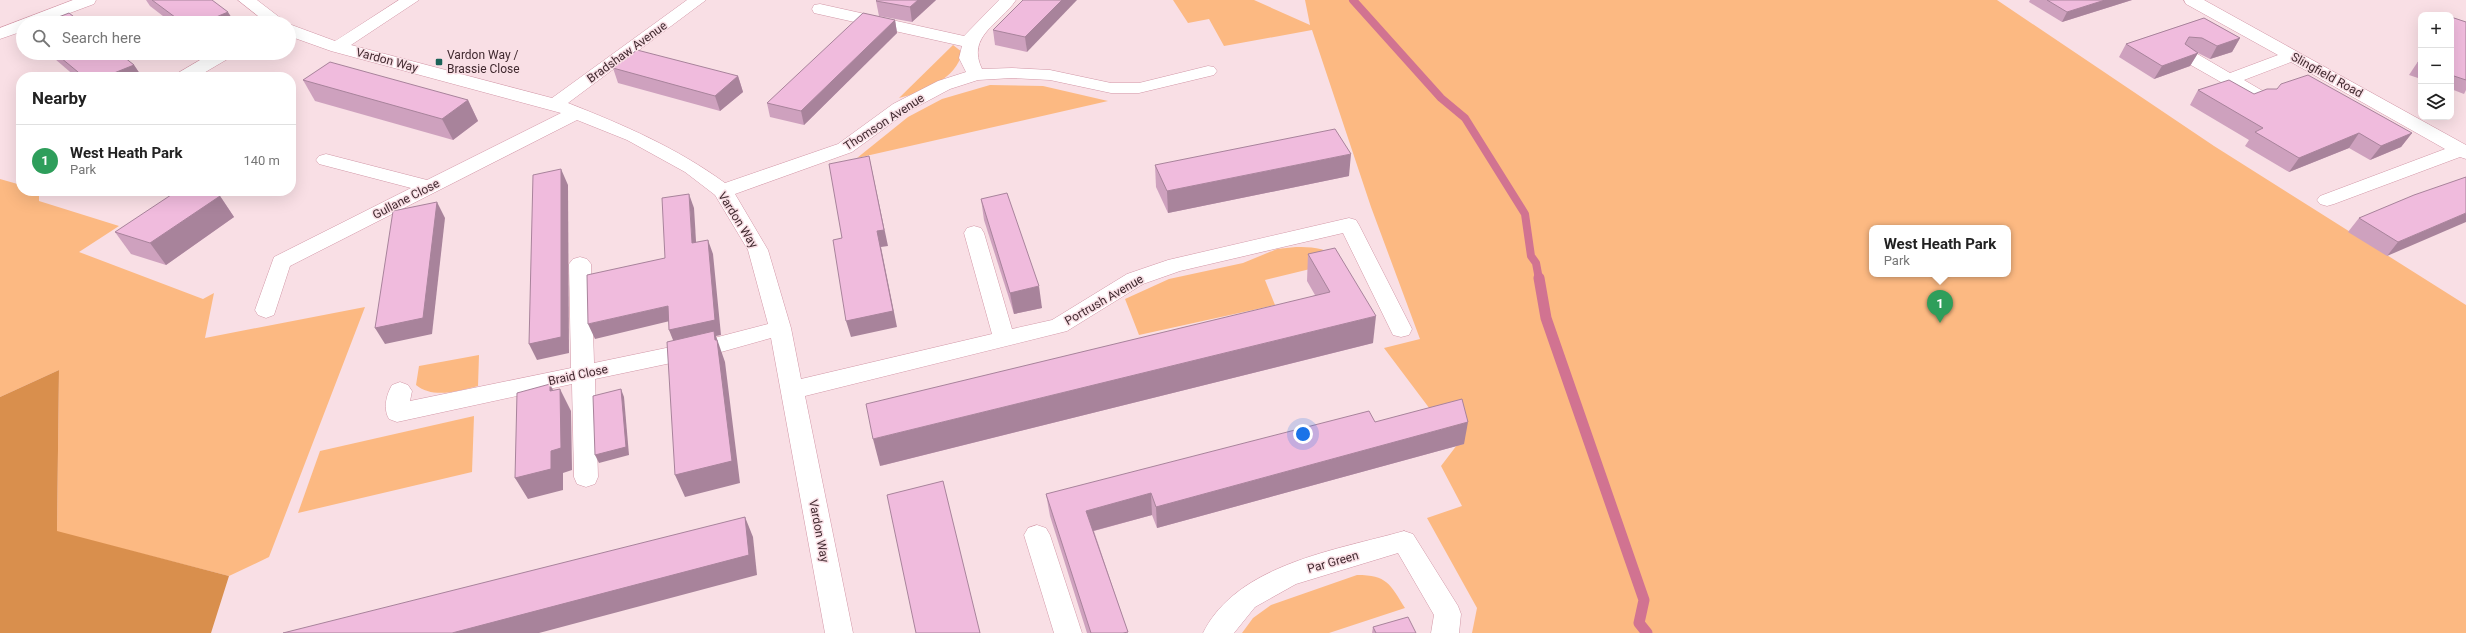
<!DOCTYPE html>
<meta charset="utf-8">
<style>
:root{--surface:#fff;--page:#f6f6f6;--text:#222;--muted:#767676;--line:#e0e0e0;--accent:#1b6358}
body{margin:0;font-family:Roboto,sans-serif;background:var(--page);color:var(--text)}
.controls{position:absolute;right:12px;top:12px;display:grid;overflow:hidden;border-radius:8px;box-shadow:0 4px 16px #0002}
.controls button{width:36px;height:36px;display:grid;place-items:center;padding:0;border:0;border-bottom:1px solid var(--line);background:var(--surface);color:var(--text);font:20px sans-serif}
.you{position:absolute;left:1303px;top:434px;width:14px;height:14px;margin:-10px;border:3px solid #fff;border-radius:50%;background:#1a73e8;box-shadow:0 0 0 6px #1a73e833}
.badge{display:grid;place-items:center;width:26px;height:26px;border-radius:50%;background:var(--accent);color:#fff;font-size:13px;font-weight:700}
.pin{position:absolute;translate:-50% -33px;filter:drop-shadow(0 1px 2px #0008)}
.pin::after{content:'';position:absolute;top:21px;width:14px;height:12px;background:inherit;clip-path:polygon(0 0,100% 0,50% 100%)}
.popup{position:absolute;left:1869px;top:225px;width:142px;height:52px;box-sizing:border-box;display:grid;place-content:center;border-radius:8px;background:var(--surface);filter:drop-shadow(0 1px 3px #0005);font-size:13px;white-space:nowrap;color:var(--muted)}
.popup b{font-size:15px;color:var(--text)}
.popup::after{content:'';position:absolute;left:50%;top:100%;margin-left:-8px;border:8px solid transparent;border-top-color:var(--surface)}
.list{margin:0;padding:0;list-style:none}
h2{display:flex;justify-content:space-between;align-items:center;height:52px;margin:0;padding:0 16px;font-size:17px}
h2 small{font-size:13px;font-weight:400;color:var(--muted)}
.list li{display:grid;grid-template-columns:26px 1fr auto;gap:12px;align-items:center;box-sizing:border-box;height:72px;padding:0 16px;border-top:1px solid var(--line)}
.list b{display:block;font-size:15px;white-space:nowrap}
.list p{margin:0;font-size:13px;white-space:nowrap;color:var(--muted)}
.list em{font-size:13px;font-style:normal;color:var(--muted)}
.icon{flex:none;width:22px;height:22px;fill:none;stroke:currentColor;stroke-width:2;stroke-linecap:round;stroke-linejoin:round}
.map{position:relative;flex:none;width:2466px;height:633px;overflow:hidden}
.search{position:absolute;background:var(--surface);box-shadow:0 4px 16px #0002;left:16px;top:16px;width:280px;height:44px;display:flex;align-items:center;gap:10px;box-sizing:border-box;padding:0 14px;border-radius:22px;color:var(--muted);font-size:15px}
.panel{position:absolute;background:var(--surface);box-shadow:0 4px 16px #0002;left:16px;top:72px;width:280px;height:124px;border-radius:16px}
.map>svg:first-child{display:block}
</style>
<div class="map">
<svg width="2466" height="633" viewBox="0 0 2466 633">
<rect width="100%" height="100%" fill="#f9dfe5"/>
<g fill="#fcb982" fill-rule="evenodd">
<path d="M1173,0H1254L1310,25L1305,0H1997L2214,146L2466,305V633H1472L1477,608L1427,518L1462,506L1441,466L1457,445L1384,348L1420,339L1371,207L1312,30L1224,46L1209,19L1188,23ZM1872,228H2008V274H1872Z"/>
<path d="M953,45L962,52C957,79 923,92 899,98Z"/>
<polygon points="990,85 1043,86 1108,101 857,158 908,117 942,99"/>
<polygon points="0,179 21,185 21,191 39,191 39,201 119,226 79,252 203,299 214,293 205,338 365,307 269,557 229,576 57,532 59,370 0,397"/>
<path d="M1296,247C1312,247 1330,247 1339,262L1265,280L1275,305L1139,335L1125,299L1169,279L1243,263L1277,249Z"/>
<path d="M479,355L478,386C458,391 433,399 416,385L419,366Z"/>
<polygon points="474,416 472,472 298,513 320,451"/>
<path d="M1357,575C1387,575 1390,584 1405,608L1329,633H1242L1253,618L1271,605Z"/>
</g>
<polygon fill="#d98f4d" points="59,370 57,531 229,576 211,633 0,633 0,397"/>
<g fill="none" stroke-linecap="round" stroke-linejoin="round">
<polyline stroke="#d17391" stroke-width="8" points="1353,0 1441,98 1465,118 1525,214 1531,256 1536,263 1539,279"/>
<polyline stroke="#d17391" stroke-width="11" points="1539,278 1546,318 1644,600 1639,623 1647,633"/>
<g stroke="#d297a7" stroke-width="1">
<g id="minor">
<polygon points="73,0 96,0 94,4 43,23 23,23 23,31 0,39 0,28"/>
<polygon points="238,0 257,0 287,23 267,23"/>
<path d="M399,0H419L351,45L552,98L687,0H706L568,103C624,125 677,148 725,183L838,144L893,104L938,81L966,72L959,58L962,46L814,13L812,9L814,5L820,4L964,36L999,0H1016C1000,24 966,36 982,69L1012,68L1050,70L1111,83H1139L1208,66L1214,67L1217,71L1214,75L1139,93H1111L1050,80L1012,78L978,80L950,89L907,112L852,152L735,194L768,250L791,328L801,379L992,334L964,233L967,228L974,226L981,228L984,233L1012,329L1052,320L1127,274L1168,260L1349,218L1356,220L1359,225L1412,329L1409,335L1401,337L1393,335L1343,233L1180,271L1143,284L1067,331L805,396L853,633H825L771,338L714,354L595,379L598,477L595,484L586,487L577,484L574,477L572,384L397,422L389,419C383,409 386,395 392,385L400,382L408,385L412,391L410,401L571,368L569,264L573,259L580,257L587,259L591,264L594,363L714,338L768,324L748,250L715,195L685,172L627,140L577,120L290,266L274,315L266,318L258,315L255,310L274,257L411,188L319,164L316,160L319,156L326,154L427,180L561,113L331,51L289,36V24L335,41Z"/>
<polygon points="2184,0 2204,0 2466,145 2466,159 2460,157 2334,204 2327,206 2320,204 2317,200 2320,196 2445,149 2291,62 2244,80 2268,94 2271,98 2268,102 2256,102 2182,60 2179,56 2182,52 2194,52 2230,73 2278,55 2186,4"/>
<polygon points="212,53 234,53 231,57 197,77 175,77 178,73"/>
<polygon points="1037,525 1046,528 1050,535 1082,633 1054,633 1024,535 1028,528"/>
<path d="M1404,531L1413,534L1458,606L1461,614L1459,633H1431L1434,615L1398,553L1296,584L1255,607L1234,633H1203C1237,564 1337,550 1404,531Z"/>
</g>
</g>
<use href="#minor" fill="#fff" fill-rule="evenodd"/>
</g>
<g fill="#cea1be">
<polygon points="146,0 212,0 235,23 172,23 150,6"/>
<polygon points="877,0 936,0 912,22 879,16 876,1"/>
<polygon points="1023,0 1027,52 995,45 993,30"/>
<polygon points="2030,0 2132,0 2062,22 2029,2"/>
<polygon points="2451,17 2466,22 2466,90 2464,94 2451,89"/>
<polygon points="2204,18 2240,38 2232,52 2210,59 2194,51 2198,53 2190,66 2154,79 2119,57 2126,44"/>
<polygon points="895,20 897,33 804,125 770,117 767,103"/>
<polygon points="48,53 119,53 134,65 142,77 76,77"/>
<polygon points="2421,57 2421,79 2409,75"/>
<polygon points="613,68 738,76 743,92 720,111 618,83"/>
<polygon points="303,80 468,100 478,121 453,140 315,101"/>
<polygon points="2198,90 2254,94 2412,133 2401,147 2370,160 2349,148 2289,172 2245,146 2249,140 2190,105"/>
<polygon points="1155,165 1349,176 1168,213 1156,187"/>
<polygon points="2466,177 2387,256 2348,232 2359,218"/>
<polygon points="220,196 234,217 166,265 131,254 115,232"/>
<polygon points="981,199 1042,308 1014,314 984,220"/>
<polygon points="1308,254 1373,343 880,466 1315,295 1307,281"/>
<polygon points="1375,422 1464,444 1157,528 1152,515 1094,531 1128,633 1087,633 1050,516 1046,494"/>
<polygon points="1373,627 1416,633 1372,633"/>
</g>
<g fill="#a8839b">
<polygon points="918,0 936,0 912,22 910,7"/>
<polygon points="1062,0 1077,0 1027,52 1025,37"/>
<polygon points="2105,0 2132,0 2062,22 2067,12"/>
<polygon points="228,12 235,23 202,23"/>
<polygon points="895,20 897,33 804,125 801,111"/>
<polygon points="2240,38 2232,52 2210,59 2217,46"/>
<polygon points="2198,53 2190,66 2154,79 2162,66"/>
<polygon points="134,65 142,77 104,77"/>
<polygon points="738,76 743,92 720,111 715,96"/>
<polygon points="468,100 478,121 453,140 442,119"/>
<polygon points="2359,133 2349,148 2289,172 2299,158"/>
<polygon points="2412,133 2401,147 2370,160 2381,146"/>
<polygon points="1351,154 1349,176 1168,213 1167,191"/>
<polygon points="869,156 888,246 881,247 897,327 851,337 846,321"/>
<polygon points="561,169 568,185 569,353 537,360 529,344"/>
<polygon points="689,194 694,208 697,257 692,243"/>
<polygon points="220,196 234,217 166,265 150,243"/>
<polygon points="437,202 445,218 432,334 385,344 375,328"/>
<polygon points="2466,213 2466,222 2387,256 2398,242"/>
<polygon points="708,240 713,254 721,335 716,336 725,362 740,483 685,497 675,475 675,345 669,330"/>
<polygon points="1039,286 1042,308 1014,314 1010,293"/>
<polygon points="668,306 674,320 595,339 588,324"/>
<polygon points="1376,316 1373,343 880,466 873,439"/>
<polygon points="550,384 560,404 560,389 571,411 572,470 563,473 563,490 528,499 515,478 550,391"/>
<polygon points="621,389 624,397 629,455 599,463 595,455"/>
<polygon points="1468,422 1464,444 1157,528 1156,507"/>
<polygon points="1151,493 1152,515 1089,532 1086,511"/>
<polygon points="745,517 753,537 757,575 539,633 452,633"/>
</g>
<g fill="#f0bbdd" stroke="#a8839b">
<polygon points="152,0 212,0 228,12 202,23 183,23"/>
<polygon points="877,0 918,0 910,7 876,1"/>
<polygon points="1023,0 1062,0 1025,37 993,30"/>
<polygon points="2047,0 2105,0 2067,12"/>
<polygon points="69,13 82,23 43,23"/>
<polygon points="863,13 895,20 801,111 767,103"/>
<polygon points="2451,17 2466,22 2466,80 2451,75"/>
<polygon points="2204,18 2240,38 2217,46 2202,38 2189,37 2185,44 2198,53 2162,66 2126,44"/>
<polygon points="637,50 738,76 715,96 613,68"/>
<polygon points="55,53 119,53 134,65 104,77 84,77"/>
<polygon points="2421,58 2421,64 2418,63"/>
<polygon points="330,62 468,100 442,119 303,80"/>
<polygon points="2308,75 2412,133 2381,146 2359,133 2299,158 2255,132 2263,128 2198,90 2229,80 2254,94 2267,89 2277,89 2281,84"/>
<polygon points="1335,129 1351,154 1167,191 1155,165"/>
<polygon points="869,156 884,230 877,231 893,311 846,321 833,240 842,238 829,164"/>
<polygon points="561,169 561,337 529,344 533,175"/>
<polygon points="2466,177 2466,213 2398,242 2359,218 2414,195"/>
<polygon points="177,191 205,191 220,196 150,243 115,232"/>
<polygon points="1007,193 1039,286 1010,293 981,199"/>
<polygon points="689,194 692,243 708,240 715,320 669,330 668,306 588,324 587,275 665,258 662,198"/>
<polygon points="437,202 423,318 375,328 393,211"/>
<polygon points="1335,248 1376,316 873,439 866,404 1330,292 1308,254"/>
<polygon points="714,331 715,340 717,340 732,461 675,475 667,342"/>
<polygon points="550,384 550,391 560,389 561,448 551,451 551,469 515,478 517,393"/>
<polygon points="621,389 626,447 595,455 593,396"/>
<polygon points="1462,399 1468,422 1156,507 1151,493 1086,511 1128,632 1123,633 1091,633 1046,494 1369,411 1375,422"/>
<polygon points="943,481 980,633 916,633 887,495"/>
<polygon points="745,517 749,555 452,633 283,633"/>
<polygon points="1408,617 1416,633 1376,633 1373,627"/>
</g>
<rect fill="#1b6358" stroke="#f9dfe5" stroke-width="1.5" x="435" y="58" width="8" height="8" rx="2"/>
<g text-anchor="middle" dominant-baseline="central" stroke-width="3" stroke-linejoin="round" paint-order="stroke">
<g font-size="12" fill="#40292f" stroke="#f9dfe5">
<text transform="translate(627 52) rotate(-36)">Bradshaw Avenue</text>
<text transform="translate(387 60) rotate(15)">Vardon Way</text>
<text transform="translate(2327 75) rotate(29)">Slingfield Road</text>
<text transform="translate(884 122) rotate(-33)">Thomson Avenue</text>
<text transform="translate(406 199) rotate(-27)">Gullane Close</text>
<text transform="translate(738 220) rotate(58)">Vardon Way</text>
<text transform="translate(1104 300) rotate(-30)">Portrush Avenue</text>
<text transform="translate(578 375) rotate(-12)">Braid Close</text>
<text transform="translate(819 531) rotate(79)">Vardon Way</text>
<text transform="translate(1333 562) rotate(-16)">Par Green</text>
</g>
<g font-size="12" fill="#40292f" stroke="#f9dfe5" text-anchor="start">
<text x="447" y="55">Vardon Way /<tspan x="447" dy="14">Brassie Close</tspan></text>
</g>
</g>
</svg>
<div class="controls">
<button>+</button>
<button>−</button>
<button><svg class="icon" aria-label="layers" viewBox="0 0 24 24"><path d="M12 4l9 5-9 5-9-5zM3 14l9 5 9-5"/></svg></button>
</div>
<div class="you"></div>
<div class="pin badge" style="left:1940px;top:323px;background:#2e9e5b">1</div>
<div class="popup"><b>West Heath Park</b>Park</div>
<div class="search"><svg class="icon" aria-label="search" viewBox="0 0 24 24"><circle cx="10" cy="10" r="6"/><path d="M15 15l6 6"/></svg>Search here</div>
<section class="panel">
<h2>Nearby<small></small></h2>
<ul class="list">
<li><span class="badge" style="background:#2e9e5b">1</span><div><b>West Heath Park</b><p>Park</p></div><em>140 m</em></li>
</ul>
</section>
</div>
